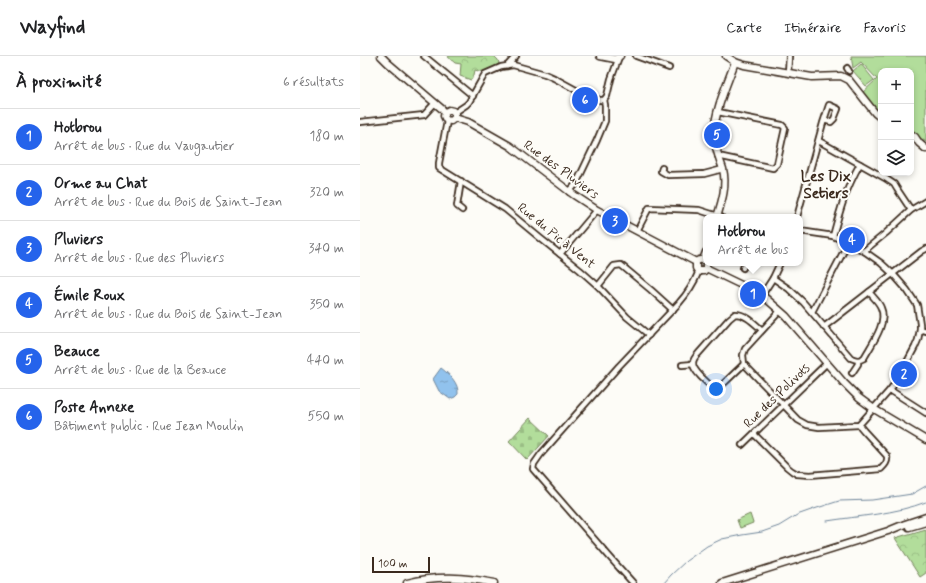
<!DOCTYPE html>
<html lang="fr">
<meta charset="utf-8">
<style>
:root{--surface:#fff;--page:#f2f2f2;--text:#202124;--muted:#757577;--line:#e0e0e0;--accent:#2563eb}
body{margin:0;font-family:Mynerve,sans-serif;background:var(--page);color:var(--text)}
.controls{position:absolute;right:12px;top:12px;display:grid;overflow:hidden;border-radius:8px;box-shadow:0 2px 6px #0003}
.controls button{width:36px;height:36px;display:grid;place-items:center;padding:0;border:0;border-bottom:1px solid var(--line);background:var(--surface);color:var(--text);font:20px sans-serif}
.scale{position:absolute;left:12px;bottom:10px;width:58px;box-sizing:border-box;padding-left:4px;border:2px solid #3b2a1e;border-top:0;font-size:11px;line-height:14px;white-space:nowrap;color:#3b2a1e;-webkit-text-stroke:3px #fdfcf7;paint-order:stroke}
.you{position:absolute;left:356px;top:333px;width:14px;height:14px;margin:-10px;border:3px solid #fff;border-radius:50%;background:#1a73e8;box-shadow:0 0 0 6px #1a73e833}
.badge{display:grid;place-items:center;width:26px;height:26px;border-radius:50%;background:var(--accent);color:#fff;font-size:13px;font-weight:700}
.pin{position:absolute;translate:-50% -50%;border:2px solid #fff;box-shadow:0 1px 4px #0006}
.popup{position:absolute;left:343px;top:158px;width:100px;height:52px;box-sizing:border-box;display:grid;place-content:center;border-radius:8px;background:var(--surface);filter:drop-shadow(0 1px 3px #0005);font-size:13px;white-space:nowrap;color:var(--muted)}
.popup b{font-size:15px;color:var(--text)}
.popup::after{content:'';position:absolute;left:50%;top:100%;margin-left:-8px;border:8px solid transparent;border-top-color:var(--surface)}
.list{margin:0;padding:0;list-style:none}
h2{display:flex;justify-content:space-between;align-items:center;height:52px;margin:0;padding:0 16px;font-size:17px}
h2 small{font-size:13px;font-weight:400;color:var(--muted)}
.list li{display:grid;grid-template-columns:26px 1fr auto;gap:12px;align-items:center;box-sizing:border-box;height:56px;padding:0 16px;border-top:1px solid var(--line)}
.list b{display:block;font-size:15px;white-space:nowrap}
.list p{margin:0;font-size:13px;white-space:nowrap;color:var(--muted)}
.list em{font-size:13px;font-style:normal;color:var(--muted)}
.icon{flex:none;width:22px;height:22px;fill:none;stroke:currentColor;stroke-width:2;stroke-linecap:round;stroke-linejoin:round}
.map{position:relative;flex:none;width:566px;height:527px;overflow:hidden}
header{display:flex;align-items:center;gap:24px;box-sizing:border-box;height:56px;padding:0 20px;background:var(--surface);border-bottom:1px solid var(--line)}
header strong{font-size:19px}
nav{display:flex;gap:22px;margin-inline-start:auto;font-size:14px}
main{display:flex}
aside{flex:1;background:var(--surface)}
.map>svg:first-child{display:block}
</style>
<header>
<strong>Wayfind</strong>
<nav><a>Carte</a><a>Itinéraire</a><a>Favoris</a></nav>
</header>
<main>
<aside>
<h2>À proximité<small>6 résultats</small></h2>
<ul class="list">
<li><span class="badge">1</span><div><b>Hotbrou</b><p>Arrêt de bus · Rue du Vaugautier</p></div><em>180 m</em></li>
<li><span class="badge">2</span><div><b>Orme au Chat</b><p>Arrêt de bus · Rue du Bois de Saint-Jean</p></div><em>320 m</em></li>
<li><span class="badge">3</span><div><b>Pluviers</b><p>Arrêt de bus · Rue des Pluviers</p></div><em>340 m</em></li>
<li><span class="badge">4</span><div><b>Émile Roux</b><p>Arrêt de bus · Rue du Bois de Saint-Jean</p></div><em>350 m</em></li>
<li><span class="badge">5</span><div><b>Beauce</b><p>Arrêt de bus · Rue de la Beauce</p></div><em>440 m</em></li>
<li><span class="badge">6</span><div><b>Poste Annexe</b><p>Bâtiment public · Rue Jean Moulin</p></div><em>550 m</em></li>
</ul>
</aside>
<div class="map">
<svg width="566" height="527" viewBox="0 0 566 527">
<defs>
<pattern id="forest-crowns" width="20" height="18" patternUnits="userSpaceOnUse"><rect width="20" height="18" fill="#b2dd9b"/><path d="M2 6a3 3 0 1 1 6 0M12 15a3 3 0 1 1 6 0" fill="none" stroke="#9abe85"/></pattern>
<pattern id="cemetery-stones" width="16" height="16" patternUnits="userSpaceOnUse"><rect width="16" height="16" fill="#b2dd9b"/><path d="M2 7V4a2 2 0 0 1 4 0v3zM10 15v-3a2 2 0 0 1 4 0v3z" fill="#9abe85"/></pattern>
<pattern id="water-ripples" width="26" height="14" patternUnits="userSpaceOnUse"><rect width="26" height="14" fill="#91c2ed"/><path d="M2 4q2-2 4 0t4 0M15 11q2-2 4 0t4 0" fill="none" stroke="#789ebf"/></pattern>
</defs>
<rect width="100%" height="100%" fill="#fdfcf7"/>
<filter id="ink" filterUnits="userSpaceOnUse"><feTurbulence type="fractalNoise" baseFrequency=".025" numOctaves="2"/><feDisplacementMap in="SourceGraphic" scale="8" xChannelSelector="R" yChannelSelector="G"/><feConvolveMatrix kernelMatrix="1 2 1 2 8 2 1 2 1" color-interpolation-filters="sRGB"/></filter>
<g filter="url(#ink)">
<g fill="url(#forest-crowns)" stroke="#76845c">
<path d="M87,0H134L138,4L139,7C133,15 123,17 115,14L114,19L111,24L100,20L101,8L95,7Z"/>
<polygon points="566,473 566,517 560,521 535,482"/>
</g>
<polygon fill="url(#cemetery-stones)" stroke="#76845c" points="170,362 189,380 167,404 149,385"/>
<g fill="#b2dd9b" stroke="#76845c">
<polygon points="491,0 566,0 566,86 551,75 551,15 521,15 521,58 502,37 517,23 501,6 493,12"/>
<polygon points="501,8 514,24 506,30 493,15"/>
<polygon points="390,458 393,467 380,472 377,464"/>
</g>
<path fill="url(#water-ripples)" stroke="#6f859a" d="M81,312C89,318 99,327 98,338L95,341L90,343L79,335L73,323Z"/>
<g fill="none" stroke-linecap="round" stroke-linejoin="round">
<g stroke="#6f859a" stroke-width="1">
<path d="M467,465C499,460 535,458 566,446"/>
<polyline points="304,527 311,519 326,505 347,490 362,483 382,479 402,476 419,470 437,459 454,453 479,445 512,444 552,438 566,430"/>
</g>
<g stroke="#3b2a1e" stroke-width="8">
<g id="street">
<polyline points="64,0 113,40"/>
<polyline points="276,0 309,12"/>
<polyline points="147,10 156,0"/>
<polyline points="487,12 489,15"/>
<polyline points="428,17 429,0"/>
<polyline points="96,59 97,55 106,49 109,46 122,23 125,18 141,11 153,9 185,18 194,22 227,40 240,44 244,44"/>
<polyline points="87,65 79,107 79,112 145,153 180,182 220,214 238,230 267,261 289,279"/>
<polyline points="0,66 64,59 75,47"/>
<polyline points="459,85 525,122 534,128 537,133 551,154"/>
<polyline points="358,100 413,112 417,108 425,72 422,69 358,56"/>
<polyline points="302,112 301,115 308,119 344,118 363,113"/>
<polyline points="101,125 97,150 102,154"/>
<polyline points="209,136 216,128 237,84 245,65 245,49 244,44 247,40 251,23 259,1"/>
<polyline points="437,161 463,67 469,49 478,53 474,63 471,66 464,64"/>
<polyline points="277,175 289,152 339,154 361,161"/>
<path d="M473,180C480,154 486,132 500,108"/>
<polyline points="504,195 526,177 551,154 566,145"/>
<polyline points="200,198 237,154"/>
<polyline points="383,212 385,207"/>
<path d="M413,222L429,233L443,246L491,302C496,304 499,305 504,302C511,289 528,267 521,252C519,246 513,241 509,236"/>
<polyline points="238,230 254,210 261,209 291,234 313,254"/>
<polyline points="402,239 413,222 420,207"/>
<polyline points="420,255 385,293 383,299 384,308 438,364 447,369 459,371 499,369 530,334 539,321 555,291 558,284 560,273 560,268 557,249 547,234 533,218 521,207 504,195 473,180 440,175"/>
<polyline points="452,256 488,187"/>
<polyline points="464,271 562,195 566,193"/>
<polyline points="560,273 566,275"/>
<path d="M384,308L360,331L354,332C348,328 332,314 333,307C333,303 336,300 338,298L369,263L375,258C386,258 394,267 402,274"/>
<polyline points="322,309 333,308"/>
<polyline points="492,317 498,308 498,304"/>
<polyline points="530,334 566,357"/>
<path d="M394,378L427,411L432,415L437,418L450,419L521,413C525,409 528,406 527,400L504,375L499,369"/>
<polyline points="382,389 467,307"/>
<path d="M273,527L255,507L173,413L174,408L181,398L259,310L319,247C328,237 334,227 339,215"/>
</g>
</g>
<g stroke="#3b2a1e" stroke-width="9">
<g id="secondary">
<polyline points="21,0 28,7 82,53 85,57 84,60 86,64 91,65 95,62 95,57 93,55 89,54 85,57"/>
<polyline points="240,0 255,3 260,0"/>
<polyline points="366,0 375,6 384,9 418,15 446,20 452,21 481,20 489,24 515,57 521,62"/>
<polyline points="95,62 108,66 150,90 214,139 237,154 336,206"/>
<polyline points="551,78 555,81 559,87 566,93"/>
<path d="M357,161C362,145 367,130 363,113C359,101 354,91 354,77C355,54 367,28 375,6"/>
<polyline points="343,204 346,196"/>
<path d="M346,206C343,203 339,203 336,206V212L338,215H344L346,212V207"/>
<polyline points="346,212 402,239 426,260 484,327 499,342 514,353 566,384"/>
<polyline points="549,471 566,466"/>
<path d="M47,527C78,519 104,521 134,527"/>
<polyline points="362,527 528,475 545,468 566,461"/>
</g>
</g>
<use href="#street" stroke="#fdfcf7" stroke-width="4.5"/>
<use href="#secondary" stroke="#fdfcf7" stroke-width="6"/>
</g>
</g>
<g text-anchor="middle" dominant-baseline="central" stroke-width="4" stroke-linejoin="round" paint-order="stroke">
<g font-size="13" fill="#3b2a1e" stroke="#fdfcf7">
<text transform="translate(201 114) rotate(36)">Rue des Pluviers</text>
<text transform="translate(196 180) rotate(39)">Rue du Pic à Vent</text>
<text transform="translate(417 340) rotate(-44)">Rue des Polivots</text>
</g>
<g font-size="15" font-weight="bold" fill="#3b2a1e" stroke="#fdfcf7">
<text x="466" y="121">Les Dix<tspan x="466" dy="17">Setiers</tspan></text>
</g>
</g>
</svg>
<div class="controls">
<button>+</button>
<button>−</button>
<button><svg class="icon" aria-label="layers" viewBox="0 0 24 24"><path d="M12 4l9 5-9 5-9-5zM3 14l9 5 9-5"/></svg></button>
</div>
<div class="scale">100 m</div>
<div class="you"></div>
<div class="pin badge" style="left:393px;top:238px">1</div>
<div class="popup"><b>Hotbrou</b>Arrêt de bus</div>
<div class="pin badge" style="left:544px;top:318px">2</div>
<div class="pin badge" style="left:255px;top:165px">3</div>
<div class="pin badge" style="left:492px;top:184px">4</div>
<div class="pin badge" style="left:357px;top:79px">5</div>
<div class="pin badge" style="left:225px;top:44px">6</div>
</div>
</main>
